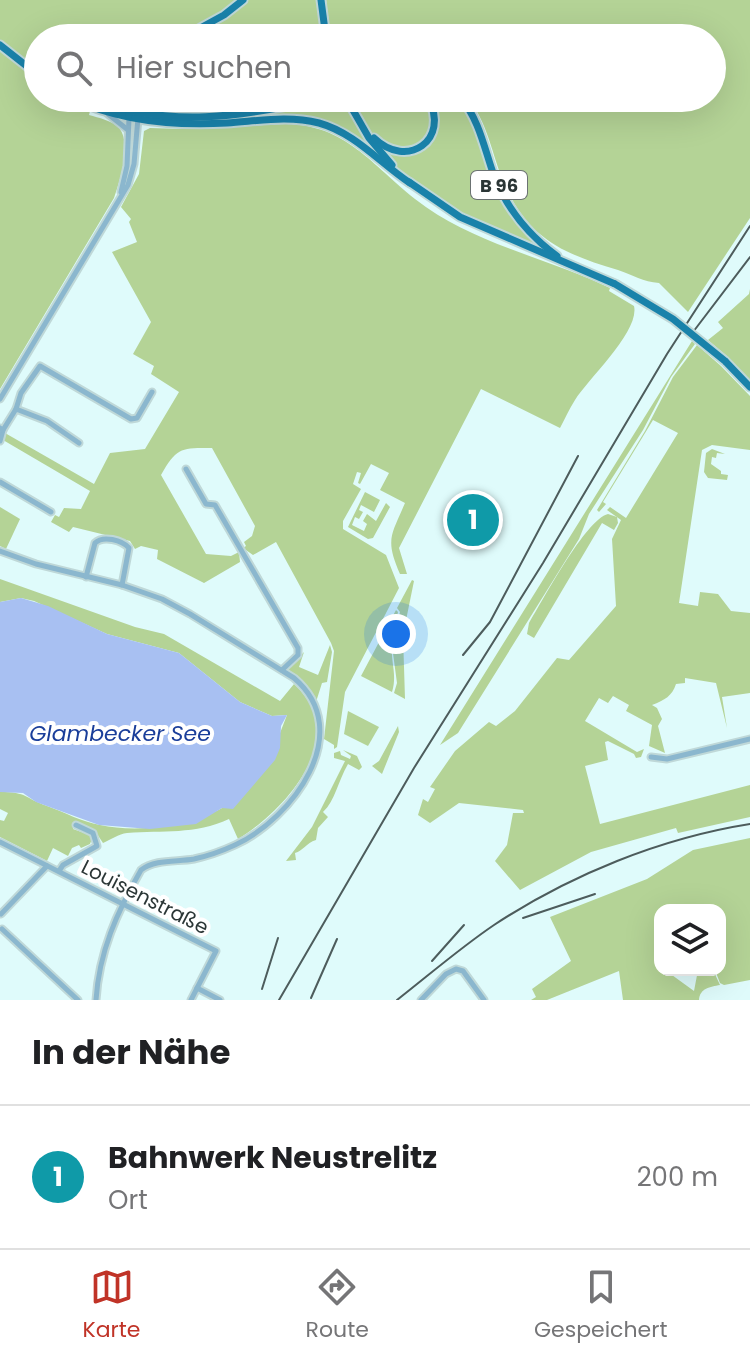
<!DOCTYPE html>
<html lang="de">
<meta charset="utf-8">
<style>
:root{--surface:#fff;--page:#f6f6f6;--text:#202124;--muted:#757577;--line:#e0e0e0;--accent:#c03327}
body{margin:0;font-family:Poppins,sans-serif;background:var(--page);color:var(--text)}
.controls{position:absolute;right:24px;bottom:24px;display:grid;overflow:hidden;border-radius:16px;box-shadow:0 8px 32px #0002}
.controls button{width:72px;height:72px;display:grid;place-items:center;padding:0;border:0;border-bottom:2px solid var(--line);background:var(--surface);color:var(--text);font:40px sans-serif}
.you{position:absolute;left:396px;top:634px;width:28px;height:28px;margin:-20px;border:6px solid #fff;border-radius:50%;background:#1a73e8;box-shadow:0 0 0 12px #1a73e833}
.badge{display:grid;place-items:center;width:52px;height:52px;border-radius:50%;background:var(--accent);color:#fff;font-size:26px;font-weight:700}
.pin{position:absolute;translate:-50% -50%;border:4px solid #fff;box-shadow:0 2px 8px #0006}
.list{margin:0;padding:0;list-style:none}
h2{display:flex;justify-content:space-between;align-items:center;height:104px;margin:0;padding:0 32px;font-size:34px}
h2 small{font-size:26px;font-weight:400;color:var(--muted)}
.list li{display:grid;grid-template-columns:52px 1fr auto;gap:24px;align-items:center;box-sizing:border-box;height:144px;padding:0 32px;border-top:2px solid var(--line)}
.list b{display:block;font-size:30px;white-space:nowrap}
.list p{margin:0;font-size:26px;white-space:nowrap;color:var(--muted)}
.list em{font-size:26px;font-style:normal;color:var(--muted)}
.icon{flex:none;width:44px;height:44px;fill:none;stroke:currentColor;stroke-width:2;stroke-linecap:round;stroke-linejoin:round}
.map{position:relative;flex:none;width:750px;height:1000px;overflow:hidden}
.search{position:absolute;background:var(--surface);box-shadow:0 8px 32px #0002;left:24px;right:24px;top:24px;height:88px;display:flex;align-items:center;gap:20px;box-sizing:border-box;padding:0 28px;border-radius:44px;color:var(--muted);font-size:30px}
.sheet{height:248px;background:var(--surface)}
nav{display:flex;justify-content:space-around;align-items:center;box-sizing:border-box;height:112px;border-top:2px solid var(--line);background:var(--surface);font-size:22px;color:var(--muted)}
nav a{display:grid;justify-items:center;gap:4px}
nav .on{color:var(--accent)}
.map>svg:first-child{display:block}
</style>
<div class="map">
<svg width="750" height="1000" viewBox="0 0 750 1000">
<rect width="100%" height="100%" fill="#dffbfb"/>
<g fill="#b4d396">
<polygon points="0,0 239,0 218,15 176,38 38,38 38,72 0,41"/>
<polygon points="246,0 319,0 323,38 185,38"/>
<path d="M326,0H750V218L688,312L659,283C643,282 633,275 618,270C564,254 528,239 504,183C492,156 488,121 467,98H712V38H331Z"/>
<path d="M0,49L38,80V98H66L90,111L89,115C99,118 111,120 119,128C132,143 120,181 114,198L0,389Z"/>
<path d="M135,98H300C252,108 202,119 153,109L150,113L134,109Z"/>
<polygon points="341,98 357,127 379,156 344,130 272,117 240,118"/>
<path d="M353,98H426C428,105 433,115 433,122C431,154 393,154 375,136C365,127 359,110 353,98Z"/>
<path d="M431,98H458C484,124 487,167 504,199C514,218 533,236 547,252C489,227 418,205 382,149C420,169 447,134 431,98Z"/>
<path d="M286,124C346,125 372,165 415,199C472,244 546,257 610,288L609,291L634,306C640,331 589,378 575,400C569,409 565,419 560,428L481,389L399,548L407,574H400C385,539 391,536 405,503L380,490L389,473L371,464L360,484L358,483L361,473L357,472L353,484L361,489L343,521V529L386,555L399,588L345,692L337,747L334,749V745L324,739L334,651L331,643L276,542L253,555L243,548L246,546L244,542L252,536L255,526L212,448C181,448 177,447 161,475L206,554L231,556L239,552L240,562L204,583L157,559L158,550L141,546L135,549L130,541L73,527L69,532L51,522L55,515L59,517L64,508L81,509L90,491L3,440L5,433L94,484L110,453L145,449L179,392L151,374L154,366L133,354L151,322L112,252L137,242L129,222L131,219L121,207L139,174L144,131L150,128L182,129Z"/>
<polygon points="750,289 750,382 727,359 728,357 708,340 723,328 718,322 749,294"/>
<polygon points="692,341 695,344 671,377 643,430 589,514 579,539 458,733 440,745"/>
<path d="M697,345L721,366L750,396V450L712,445L702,450L679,603L698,606L700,592L718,594L731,611L750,613V693L722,697L727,728L716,683L685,678V683L676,684C672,696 665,700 652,705L657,708L662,719L658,726L665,753L649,746L652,725L626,711L629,705L613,696L608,703L599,698L585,721L637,752L644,749L641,757L636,758L634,754L608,741L605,742L608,760L585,766L600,824L750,785V817L678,833L676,828L591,852L520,890L495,861L507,845L513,813H524L523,810L459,803L430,823L418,815L423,799L428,802L435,789L430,787L455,751L489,722L496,726L515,711L557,658L569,660L616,606L612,539L621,520L607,510L610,507L626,518L678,433L653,420L603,502L606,504L599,512L597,510L645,431L673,377Z"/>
<polygon points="712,449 725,454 717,453 716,458 712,457 711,464 721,471 721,474 728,475 727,480 708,478 704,472 706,453"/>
<polygon points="365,492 380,500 374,512 361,505 359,510 363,512 359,519 355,517 352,525 364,531 367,524 363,521 367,514 376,521 386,503 390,507 373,538 368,539 348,527"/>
<polygon points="0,507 20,519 6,549 0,546"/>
<path d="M608,514L617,517L618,523L614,530L602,523L534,638L527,634L529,623C543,600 586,519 608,514Z"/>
<path d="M0,579L135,627L164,634L280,701L294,684C352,736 286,810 238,839L229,819C195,835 163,830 127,833C119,834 110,840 103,843L95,831L75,823L73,829L93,836L90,844L81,848L79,845L72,848L68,856L53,848L47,861L0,837V820L4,821L8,813L0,809V792C28,792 24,798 47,806C64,812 82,822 100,825C136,833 189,827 222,808L280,733L287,715L272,716L240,702L179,653L107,634L34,601L21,598L0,602Z"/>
<polygon points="412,580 414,581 403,635 405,699 394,693 397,683 392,646 398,636 396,627 400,612 397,608"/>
<path d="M396,610L398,612L394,629L396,635C386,656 399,671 392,692L361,676Z"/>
<polygon points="330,645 332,652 327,682 322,683 316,702 306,687 288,669 304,652 299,667 318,675"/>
<polygon points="348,711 379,727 368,746 344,734"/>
<polygon points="398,726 399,732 382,774 372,766 379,761"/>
<path d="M343,750L357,756L362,767L359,770L348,764C338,781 335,801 323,812L328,817L318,828L316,840C306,843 303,851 295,853L296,860L286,861L312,827L345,761L334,758V753L340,751L341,755L350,759L351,756Z"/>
<path d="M750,838V980L724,985L720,983L715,970H720V910H660V970H665L694,991L698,970H713L720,985C710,987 700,988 699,1000H623L619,971L547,1000H531L536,997L532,989L571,961L550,917L647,879L693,850Z"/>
</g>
<polygon fill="#a8c0f2" points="21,598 48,606 107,634 179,653 240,702 272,716 287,715 281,726 280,748 275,760 233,809 222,808 196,824 150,829 99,825 36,802 23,793 0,792 0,602"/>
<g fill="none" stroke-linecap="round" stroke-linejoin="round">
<g stroke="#bfd8d8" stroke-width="9">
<g id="minor">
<polyline points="108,114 128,130"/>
<polyline points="121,192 127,166 129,118"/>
<polyline points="0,399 128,185 134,164 138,118"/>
<polyline points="16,409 21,393 40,366 131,419 137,418 152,392"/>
<polyline points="0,428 3,430 0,441"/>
<polyline points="3,430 16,409 47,421 79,443"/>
<polyline points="186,469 206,504 215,505 298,648 298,655 282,670"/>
<polyline points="0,482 51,512"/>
<path d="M0,551L36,564L122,585L162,599L190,614L294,678C357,732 292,819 235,845C222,851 208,856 194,859C177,862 155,859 141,870C117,912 99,952 96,1000"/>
<path d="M86,577L95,543C103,535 122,540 129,548L122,585"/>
<polyline points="651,757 667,759 750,739"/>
<polyline points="0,842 216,951 191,1000"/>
<polyline points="59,871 63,865 97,846 93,833 76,825"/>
<polyline points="1,914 47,866"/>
<polyline points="2,929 78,1000"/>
<polyline points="197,988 220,1000"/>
<polyline points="421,1000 446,974 456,969 463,971 484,1000"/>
</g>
</g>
<g stroke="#bfd8d8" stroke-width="11">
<g id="major">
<polyline points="321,0 326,38"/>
<polyline points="182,38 224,15 243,0"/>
<polyline points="0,45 38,75"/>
<path d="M71,98C119,121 174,126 227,123C258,121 288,115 319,123C355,133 380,163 410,183"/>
<path d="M85,98C169,129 242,117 327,98"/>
<polyline points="346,98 369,138 392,165"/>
<path d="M461,98C479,120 484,147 493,173C506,208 527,234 557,256"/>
<polyline points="129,115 133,98"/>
<path d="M374,138C407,170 451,140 428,98"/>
<polyline points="409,182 460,217 615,284"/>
<polyline points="725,361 750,387"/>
</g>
</g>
<use href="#minor" stroke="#8bb7ce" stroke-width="5"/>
<use href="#major" stroke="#1982aa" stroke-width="7"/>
<g stroke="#4d5c5c" stroke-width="2">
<polyline points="690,336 750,257"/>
<polyline points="463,655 490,622 578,456"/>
<polyline points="523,918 595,894"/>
<polyline points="432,961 464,925"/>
<polyline points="262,989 278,938"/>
<polyline points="311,998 337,939"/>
<polyline points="279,1000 414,768 543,563 667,354 750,226"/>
<path d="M397,1000C429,975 460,948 494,925C570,875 661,838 750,824"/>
</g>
<g stroke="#bfd8d8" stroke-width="11" stroke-linecap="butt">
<polyline id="major-bridge" points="615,284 673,319 725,361"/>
</g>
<use href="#major-bridge" stroke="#1982aa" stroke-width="7"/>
</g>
<g text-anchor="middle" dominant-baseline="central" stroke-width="8" stroke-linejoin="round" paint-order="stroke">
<rect fill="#fff" stroke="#6b7272" stroke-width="2" x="471" y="171" width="56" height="28" rx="6"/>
<g font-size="18" font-weight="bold" fill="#2b3636">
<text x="499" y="185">B 96</text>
</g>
<g font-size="20" fill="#2b3636" stroke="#fff">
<text transform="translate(145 897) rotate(27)">Louisenstraße</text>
</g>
<g font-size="22" font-style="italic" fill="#1a3e9a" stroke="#fff">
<text x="120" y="733">Glambecker See</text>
</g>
</g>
</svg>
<div class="controls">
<button><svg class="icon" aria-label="layers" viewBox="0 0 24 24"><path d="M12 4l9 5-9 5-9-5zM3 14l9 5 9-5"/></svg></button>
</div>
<div class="you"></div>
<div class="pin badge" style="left:473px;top:520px;background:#0f9aa8">1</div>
<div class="search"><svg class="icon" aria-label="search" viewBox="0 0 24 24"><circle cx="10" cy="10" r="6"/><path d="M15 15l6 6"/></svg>Hier suchen</div>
</div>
<section class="sheet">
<h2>In der Nähe<small></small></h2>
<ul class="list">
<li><span class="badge" style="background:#0f9aa8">1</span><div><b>Bahnwerk Neustrelitz</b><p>Ort</p></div><em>200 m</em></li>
</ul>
</section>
<nav>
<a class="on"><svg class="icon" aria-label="map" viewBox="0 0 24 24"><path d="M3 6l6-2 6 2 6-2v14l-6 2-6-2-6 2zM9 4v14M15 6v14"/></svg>Karte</a>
<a><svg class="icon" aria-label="directions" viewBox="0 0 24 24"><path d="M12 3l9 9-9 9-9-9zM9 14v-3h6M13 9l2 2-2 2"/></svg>Route</a>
<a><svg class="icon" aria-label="saved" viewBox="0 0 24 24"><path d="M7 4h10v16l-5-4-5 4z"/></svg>Gespeichert</a>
</nav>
